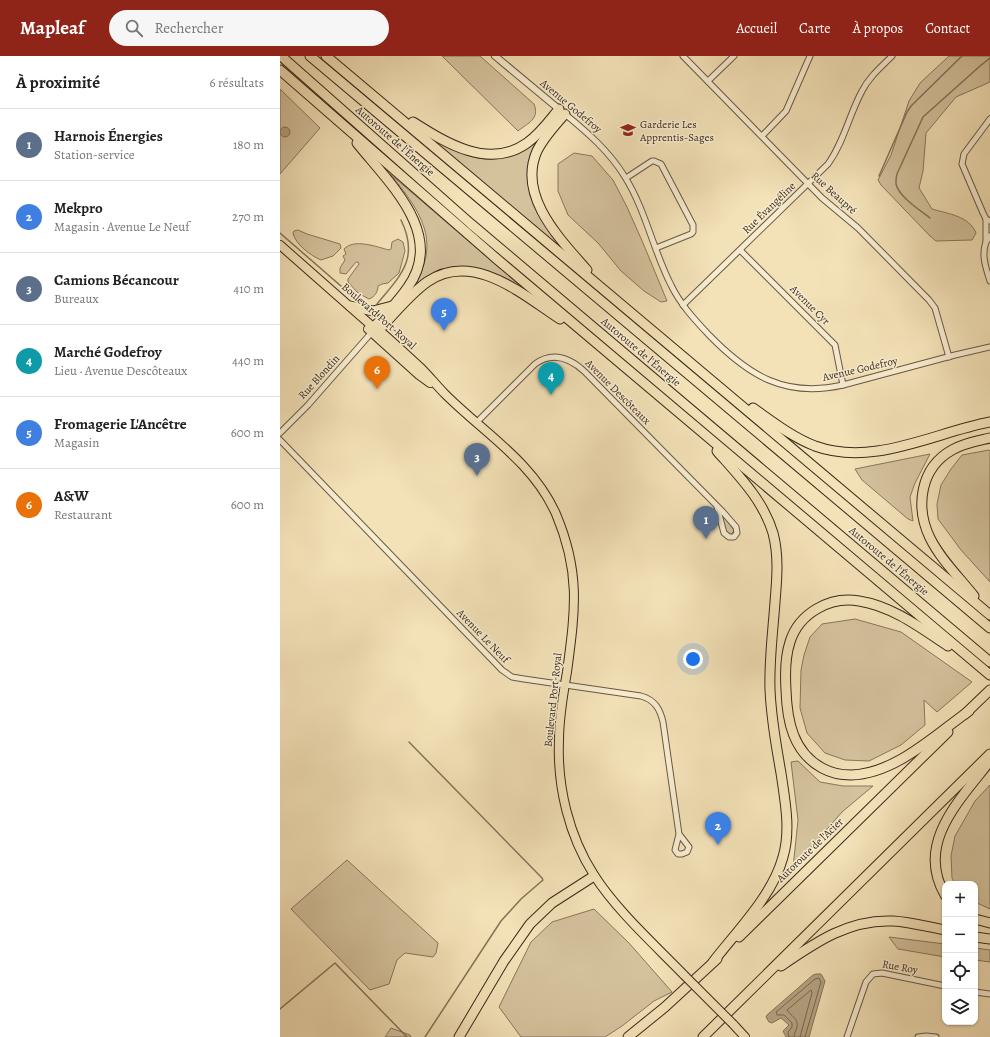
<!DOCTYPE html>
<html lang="fr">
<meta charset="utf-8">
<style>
:root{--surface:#fff;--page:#f6f6f6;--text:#202124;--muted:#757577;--line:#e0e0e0;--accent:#8f2418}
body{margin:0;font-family:Alegreya,serif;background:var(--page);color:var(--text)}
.controls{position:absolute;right:12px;bottom:12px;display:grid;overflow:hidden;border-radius:8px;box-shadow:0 1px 3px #0004}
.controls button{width:36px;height:36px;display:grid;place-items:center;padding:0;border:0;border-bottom:1px solid var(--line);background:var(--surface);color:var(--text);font:20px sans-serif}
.you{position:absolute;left:413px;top:603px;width:14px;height:14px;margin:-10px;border:3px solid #fff;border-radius:50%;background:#1a73e8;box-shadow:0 0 0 6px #1a73e833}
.badge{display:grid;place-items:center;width:26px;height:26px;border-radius:50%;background:var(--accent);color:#fff;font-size:13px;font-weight:700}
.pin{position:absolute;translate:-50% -33px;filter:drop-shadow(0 1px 2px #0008)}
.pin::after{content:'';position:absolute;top:21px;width:14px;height:12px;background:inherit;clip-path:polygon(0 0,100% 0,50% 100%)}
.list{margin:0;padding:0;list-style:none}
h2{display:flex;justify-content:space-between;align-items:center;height:52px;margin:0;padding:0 16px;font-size:17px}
h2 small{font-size:13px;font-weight:400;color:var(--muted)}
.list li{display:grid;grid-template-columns:26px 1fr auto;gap:12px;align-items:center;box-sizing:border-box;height:72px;padding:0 16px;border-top:1px solid var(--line)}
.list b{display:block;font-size:15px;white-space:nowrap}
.list p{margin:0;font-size:13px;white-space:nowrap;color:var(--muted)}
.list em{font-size:13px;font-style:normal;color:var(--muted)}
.icon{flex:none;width:22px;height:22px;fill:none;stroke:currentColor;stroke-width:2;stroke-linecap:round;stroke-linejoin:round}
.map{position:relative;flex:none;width:710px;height:981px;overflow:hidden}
header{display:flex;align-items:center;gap:24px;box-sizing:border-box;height:56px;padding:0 20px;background:var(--accent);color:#fff}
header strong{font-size:19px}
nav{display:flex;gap:22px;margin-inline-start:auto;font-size:14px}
.search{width:280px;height:36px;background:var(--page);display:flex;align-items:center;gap:10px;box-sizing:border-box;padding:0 14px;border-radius:22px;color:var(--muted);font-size:15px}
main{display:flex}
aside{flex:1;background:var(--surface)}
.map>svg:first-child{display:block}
</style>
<header>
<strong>Mapleaf</strong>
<div class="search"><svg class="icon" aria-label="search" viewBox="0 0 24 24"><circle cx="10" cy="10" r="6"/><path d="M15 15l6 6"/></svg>Rechercher</div>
<nav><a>Accueil</a><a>Carte</a><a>À propos</a><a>Contact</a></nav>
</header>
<main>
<aside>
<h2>À proximité<small>6 résultats</small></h2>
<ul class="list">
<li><span class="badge" style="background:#5c6f8a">1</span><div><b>Harnois Énergies</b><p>Station-service</p></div><em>180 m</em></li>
<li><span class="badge" style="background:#3f7fe0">2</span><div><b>Mekpro</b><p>Magasin · Avenue Le Neuf</p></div><em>270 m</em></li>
<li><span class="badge" style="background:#5c6f8a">3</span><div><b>Camions Bécancour</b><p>Bureaux</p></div><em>410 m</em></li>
<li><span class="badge" style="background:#0f9aa8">4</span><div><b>Marché Godefroy</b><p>Lieu · Avenue Descôteaux</p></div><em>440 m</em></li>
<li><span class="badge" style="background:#3f7fe0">5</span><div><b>Fromagerie L'Ancêtre</b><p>Magasin</p></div><em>600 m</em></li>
<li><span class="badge" style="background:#e8710a">6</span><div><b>A&amp;W</b><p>Restaurant</p></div><em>600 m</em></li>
</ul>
</aside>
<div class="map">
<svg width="710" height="981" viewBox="0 0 710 981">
<rect width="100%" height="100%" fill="#f3e1b7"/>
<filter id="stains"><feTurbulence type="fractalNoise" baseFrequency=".005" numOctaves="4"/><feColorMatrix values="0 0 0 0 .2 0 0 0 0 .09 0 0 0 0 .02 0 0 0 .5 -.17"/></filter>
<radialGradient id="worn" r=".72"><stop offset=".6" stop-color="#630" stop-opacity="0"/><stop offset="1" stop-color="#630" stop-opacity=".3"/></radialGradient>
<g fill="#d4c29d" stroke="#88765c">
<path d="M162,0H200L254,48C260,63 248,67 238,75Z"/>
<path d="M669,0H710V26L676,41L646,77L643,115L639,132L652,153C669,158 689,160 696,177L692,184L656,185L649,179L601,129L598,124L611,99L629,45L640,27Z"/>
<polygon points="0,33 40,72 0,118"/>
<path d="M156,86H158C176,95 199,107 219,102C232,99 244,88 257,86V88L250,104L249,121L280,191L156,87Z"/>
<polygon points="294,97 312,100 333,124 347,151 363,187 387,245 381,246 364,235 341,215 318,187 288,159 278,135 278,108"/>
<path d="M110,118L241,230V231L181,213L135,231L134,228C163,185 138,152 110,118Z"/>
<path d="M18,174L27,178L60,188L61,192L53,200L41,204C31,200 15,188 13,177L14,175Z"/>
<path d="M118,183L123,186L125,195L119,217L108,227L102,228L98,230C98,235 95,241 89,243L78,237L68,226V223L79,208L78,206H76L66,218L60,217V212L65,204L63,200L66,198L64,193C74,182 97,191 109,194L111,193L112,186Z"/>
<polygon points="709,394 710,395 710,526 681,494 658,463 657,448 661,429 671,413 682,399"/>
<polygon points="650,398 635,427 630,441 633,465 628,463 582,424 575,413"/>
<polygon points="441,457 453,473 454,475 450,479 446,476"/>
<polygon points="575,563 621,576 692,626 657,656 644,644 645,669 621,689 589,705 565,704 545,697 527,677 520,652 521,614 524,599 530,581 542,568"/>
<polygon points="518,705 540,726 563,730 593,730 562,756 513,812 518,764 511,706"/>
<polygon points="710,729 710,853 695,846 695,828 675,828 672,822 671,800 675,780 695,745"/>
<polygon points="67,804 158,887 156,897 153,901 125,897 117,904 109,928 90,934 11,853"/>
<polygon points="314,853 349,887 392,936 374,945 342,970 325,981 241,981 219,951 251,886 272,866"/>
<polygon points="609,881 665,888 665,901 618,893"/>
<polygon points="695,892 710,894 710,906 695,904"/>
<polygon points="111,972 130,979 131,981 105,981"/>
</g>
<g fill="#b4a382" stroke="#847359">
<circle cx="5" cy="76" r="5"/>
<polygon points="536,918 541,918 545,925 529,981 506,981 503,975 509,969 501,962 492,967 489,966 486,961 487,959 533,919"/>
</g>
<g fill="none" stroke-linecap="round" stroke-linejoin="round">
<g stroke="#78664f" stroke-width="1">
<polyline points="509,981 508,976 512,971 512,967 504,959 497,959 496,956 535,923 539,922 541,926 525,981"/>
<path d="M514,981C514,976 516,976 517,971C519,963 510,959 507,954L531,934L532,937L520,981"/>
</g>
<g stroke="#847359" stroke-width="1.5">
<polyline points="599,120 627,56 631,50 682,0"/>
<path d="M650,162C640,154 619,141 616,128C616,125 616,121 617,118L643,61L700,10L710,2"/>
<polyline points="0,177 77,244"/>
<path d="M97,248C120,220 140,203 121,164"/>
<polyline points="129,686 262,822 263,824 241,843 221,865 145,981"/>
<polyline points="0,953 55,907 127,981"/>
</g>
<g stroke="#695843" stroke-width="7">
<g id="minor">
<polyline points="403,0 542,142 578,172 649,244 655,252 669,301"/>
<polyline points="428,25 454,0"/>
<path d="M285,58C308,77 329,95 345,121C366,155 373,194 391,229C400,248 415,264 429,279C469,320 505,342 563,329L675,299L710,291"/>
<polyline points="710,63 684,98 682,108 703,157 706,163 710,165"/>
<polyline points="482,80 506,55 530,0"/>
<polyline points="346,122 372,105 374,105 381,108 413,169 413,176 411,178 376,192"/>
<polyline points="706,163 706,186 710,180"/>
<path d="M706,186C701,199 706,212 710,225"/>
<polyline points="460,194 555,289 563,329"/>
<path d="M403,249L548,108C564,86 569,59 582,35C589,21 601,11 612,0"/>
<path d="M197,366L255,308C273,295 290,302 305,316L443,456L456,471L457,477L454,481H449L444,477L437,451"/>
<polyline points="0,377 28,349 92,276"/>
<path d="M0,384L222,614L232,621L244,623L361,640C375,644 380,653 383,666L399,778L395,794L398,798H402L407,796L409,791L399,778"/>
<polyline points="695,936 710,938"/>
<polyline points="567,981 586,926 593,918 602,917 665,930"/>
<polyline points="638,981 646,980 656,981"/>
</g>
</g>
<g stroke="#695843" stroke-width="8">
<polyline id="tertiary" points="215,0 280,54"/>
</g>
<g stroke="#3b2a1c" stroke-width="10">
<g id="primary">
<path d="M0,189L93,271L99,274C114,287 128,300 142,313C150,321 157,330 165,338C204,377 253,406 276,458C301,517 295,555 287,616C283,639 279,661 279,684C277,731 289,780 314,819C337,855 374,888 404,919"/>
<polyline points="88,273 139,319 150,327"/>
<polyline points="453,968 465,981"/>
</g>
</g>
<g stroke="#3b2a1c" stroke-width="11">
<g id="motorway">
<polyline points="1,0 191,168 710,606"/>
<polyline points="30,0 710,572"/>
<polyline points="46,0 710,559"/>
<polyline points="0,14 218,204 710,619"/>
<path d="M285,58C275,69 264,81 257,95C237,140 280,183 307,214"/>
<path d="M133,66C166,87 209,114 247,87C260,78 269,65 279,53"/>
<path d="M77,87C108,126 166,178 128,231C122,240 114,249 107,257C102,264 94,268 92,276"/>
<polyline points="70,250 93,255 112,250"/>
<path d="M92,276L99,274C114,258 129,239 147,226C193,194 243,239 280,263"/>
<path d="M473,352C493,366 512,381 535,390C593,411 653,377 710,366"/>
<path d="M694,540C679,521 661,504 650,482C635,451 640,412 672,394C684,387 697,385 710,382"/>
<path d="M668,590C641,572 612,550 579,545C550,540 519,557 510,586C505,601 505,618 506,634C507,665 513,696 542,712C551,717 561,719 571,719C615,718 655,679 689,655"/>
<polyline points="685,658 710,634"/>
<path d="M665,839C635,787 680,744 710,705"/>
<polyline points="695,863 710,867"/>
<polyline points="459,881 668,676"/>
<polyline points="695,881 710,883"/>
<path d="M433,906C457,875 493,839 503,801C511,774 505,745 501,717C496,689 491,662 490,633C489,604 493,575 495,546C497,522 499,500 493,477C483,444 459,420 437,395"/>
<path d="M501,910C536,886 569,863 613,865C631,866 648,871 665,874"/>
<polyline points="179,981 224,905 250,868 272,847 314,820"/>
<polyline points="348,981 385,951 437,903"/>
<polyline points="423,981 710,698"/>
</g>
</g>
<use href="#minor" stroke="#f7ecd0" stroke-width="5"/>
<use href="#tertiary" stroke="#f7ecd0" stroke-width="6"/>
<use href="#primary" stroke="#f3e1b7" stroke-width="8"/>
<use href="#motorway" stroke="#f3e1b7" stroke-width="9"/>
<g stroke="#3b2a1c" stroke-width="10" stroke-linecap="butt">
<polyline id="primary-bridge" points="404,919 453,968"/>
</g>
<use href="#primary-bridge" stroke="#f3e1b7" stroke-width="8"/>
</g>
<defs>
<g id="school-bare" transform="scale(1.2)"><path d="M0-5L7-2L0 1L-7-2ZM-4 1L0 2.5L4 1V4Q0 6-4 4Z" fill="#8f2418" stroke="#f7ecd0" stroke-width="2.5" paint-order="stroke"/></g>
</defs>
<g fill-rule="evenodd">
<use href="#school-bare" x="348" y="74"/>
</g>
<g text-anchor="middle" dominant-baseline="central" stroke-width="3" stroke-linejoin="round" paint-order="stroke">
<g font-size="11" fill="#3b2a1c" stroke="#f7ecd0">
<text transform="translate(291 50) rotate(40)">Avenue Godefroy</text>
<text transform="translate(115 85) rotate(41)">Autoroute de l'Énergie</text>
<text transform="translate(554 137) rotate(42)">Rue Beaupré</text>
<text transform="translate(489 152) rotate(-44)">Rue Évangéline</text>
<text transform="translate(530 249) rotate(45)">Avenue Cyr</text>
<text transform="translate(99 260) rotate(41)">Boulevard Port-Royal</text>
<text transform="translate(361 296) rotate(40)">Autoroute de l'Énergie</text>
<text transform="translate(580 313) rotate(-13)">Avenue Godefroy</text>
<text transform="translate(39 321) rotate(-48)">Rue Blondin</text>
<text transform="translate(338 336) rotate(45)">Avenue Descôteaux</text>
<text transform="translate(609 505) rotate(40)">Autoroute de l'Énergie</text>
<text transform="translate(203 580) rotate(46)">Avenue Le Neuf</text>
<text transform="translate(273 644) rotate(-84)">Boulevard Port-Royal</text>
<text transform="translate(530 794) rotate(-44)">Autoroute de l'Acier</text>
<text transform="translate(620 911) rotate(10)">Rue Roy</text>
</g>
<g font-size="11" fill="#3b2a1c" stroke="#f7ecd0" text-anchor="start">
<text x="360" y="68">Garderie Les<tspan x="360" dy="13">Apprentis-Sages</tspan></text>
</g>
</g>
<rect width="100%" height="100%" filter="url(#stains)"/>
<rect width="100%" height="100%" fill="url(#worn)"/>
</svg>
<div class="controls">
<button>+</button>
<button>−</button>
<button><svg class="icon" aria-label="locate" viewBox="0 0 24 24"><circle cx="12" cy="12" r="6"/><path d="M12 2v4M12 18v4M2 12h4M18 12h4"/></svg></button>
<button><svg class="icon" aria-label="layers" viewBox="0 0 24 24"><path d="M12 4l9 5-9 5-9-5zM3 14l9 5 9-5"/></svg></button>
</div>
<div class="you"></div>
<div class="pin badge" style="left:426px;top:483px;background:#5c6f8a">1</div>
<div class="pin badge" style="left:438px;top:789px;background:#3f7fe0">2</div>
<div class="pin badge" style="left:197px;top:420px;background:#5c6f8a">3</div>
<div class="pin badge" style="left:271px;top:339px;background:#0f9aa8">4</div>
<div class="pin badge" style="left:164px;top:275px;background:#3f7fe0">5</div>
<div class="pin badge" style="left:97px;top:333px;background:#e8710a">6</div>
</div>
</main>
